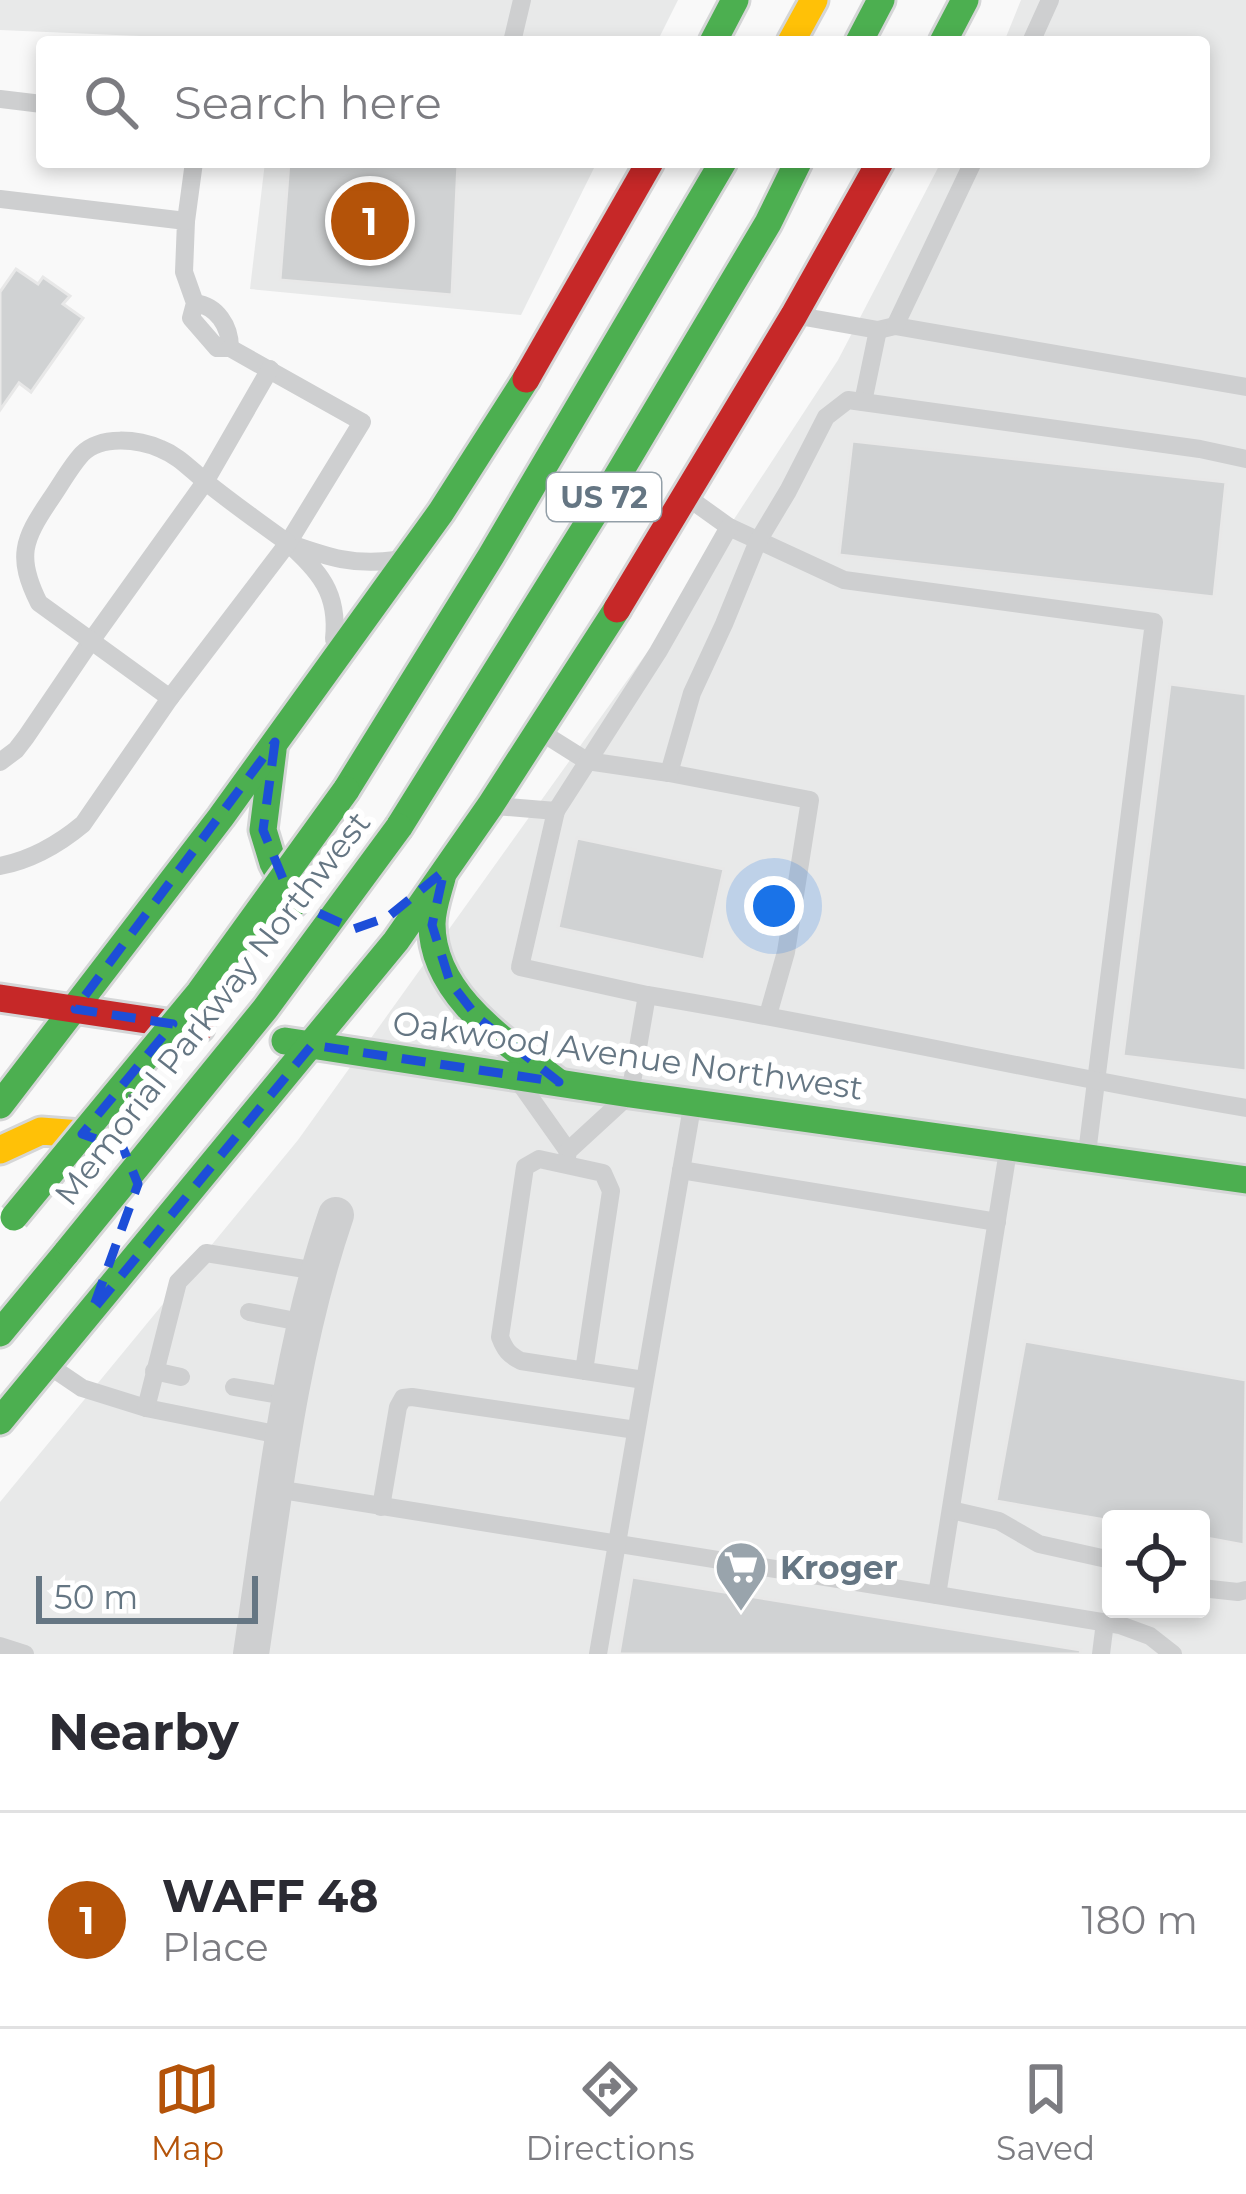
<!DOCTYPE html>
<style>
:root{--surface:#fff;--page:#f2f2f3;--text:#2b2b33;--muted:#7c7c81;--line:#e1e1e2;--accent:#b45309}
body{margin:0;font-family:Montserrat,sans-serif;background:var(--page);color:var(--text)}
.controls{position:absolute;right:36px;bottom:36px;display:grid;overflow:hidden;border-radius:12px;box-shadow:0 6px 18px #0003}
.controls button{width:108px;height:108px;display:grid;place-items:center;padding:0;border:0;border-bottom:3px solid var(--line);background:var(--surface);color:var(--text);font:60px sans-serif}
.scale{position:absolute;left:36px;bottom:30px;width:222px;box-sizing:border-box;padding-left:12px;border:6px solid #657683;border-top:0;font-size:33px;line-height:42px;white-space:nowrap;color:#657683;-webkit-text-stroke:9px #fff;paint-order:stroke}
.you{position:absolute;left:774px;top:906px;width:42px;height:42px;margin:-30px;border:9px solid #fff;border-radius:50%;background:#1a73e8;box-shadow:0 0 0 18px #1a73e833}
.badge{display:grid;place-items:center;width:78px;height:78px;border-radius:50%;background:var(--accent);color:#fff;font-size:39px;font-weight:700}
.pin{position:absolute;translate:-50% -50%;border:6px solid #fff;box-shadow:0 3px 12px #0006}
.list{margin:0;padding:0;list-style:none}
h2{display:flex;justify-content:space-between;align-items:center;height:156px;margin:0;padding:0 48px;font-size:51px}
h2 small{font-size:39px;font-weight:400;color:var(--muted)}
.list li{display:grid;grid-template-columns:78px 1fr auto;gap:36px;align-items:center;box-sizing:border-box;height:216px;padding:0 48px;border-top:3px solid var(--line)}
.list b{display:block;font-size:45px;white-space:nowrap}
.list p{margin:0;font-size:39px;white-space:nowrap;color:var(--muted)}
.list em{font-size:39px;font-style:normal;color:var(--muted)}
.icon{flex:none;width:66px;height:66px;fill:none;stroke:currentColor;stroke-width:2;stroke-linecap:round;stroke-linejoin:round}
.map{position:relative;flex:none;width:1246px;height:1654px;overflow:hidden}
.search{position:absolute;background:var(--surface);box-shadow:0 6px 18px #0003;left:36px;right:36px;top:36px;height:132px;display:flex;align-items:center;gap:30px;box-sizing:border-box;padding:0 42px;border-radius:12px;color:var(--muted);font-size:45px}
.sheet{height:372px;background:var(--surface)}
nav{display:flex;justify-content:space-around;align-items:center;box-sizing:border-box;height:168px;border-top:3px solid var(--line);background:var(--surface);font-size:33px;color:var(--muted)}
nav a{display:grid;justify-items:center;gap:6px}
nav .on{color:var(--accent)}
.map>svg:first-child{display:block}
</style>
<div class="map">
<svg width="1246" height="1654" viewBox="0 0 1246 1654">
<rect width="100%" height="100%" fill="#f9f9f9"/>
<g fill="#e8e9e9" fill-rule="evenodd">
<polygon points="0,0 678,0 657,42 280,42 0,30"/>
<path d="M1021,0H1246V1654H0V1502L298,1140L646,654L838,360L941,162H1204V42H1004ZM1111,1519H1201V1609H1111Z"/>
<polygon points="265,162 597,162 521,315 250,289"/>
</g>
<g fill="#d0d2d3" stroke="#e8e8e8" stroke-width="3">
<polygon points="289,162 458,162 452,295 280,280"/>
<polygon points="16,269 38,284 43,277 70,296 63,304 83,318 31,392 19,383 0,410 0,292"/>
<polygon points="852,441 1226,482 1214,597 839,555"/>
<polygon points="1170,684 1246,694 1246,1071 1123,1056"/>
<polygon points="577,838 724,869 704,960 558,928"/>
<polygon points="1025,1341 1246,1380 1244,1545 1201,1537 1201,1519 1111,1519 1111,1521 996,1501"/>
<polygon points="632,1577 1081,1650 1080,1654 619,1654"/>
</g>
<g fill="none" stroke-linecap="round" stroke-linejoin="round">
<g stroke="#d5d6d7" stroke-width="33">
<g id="fast">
<polyline points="713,42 735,0"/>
<polyline points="859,42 881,0"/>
<polyline points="943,42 965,0"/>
<polyline points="273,750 263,830 273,863 294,903"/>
<polyline points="346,790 491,556 723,162"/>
<polyline points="399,827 615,480 768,223 798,162"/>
<path d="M442,878C438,893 432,909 432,924C432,996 508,1043 558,1082"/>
<polyline points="285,1041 630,1094 1246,1180"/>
<polyline points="0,1105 221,817 441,512 526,379"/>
<polyline points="0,1333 67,1252"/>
<polyline points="0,1421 396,941 490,806 617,609"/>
</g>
</g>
<g stroke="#d5d6d7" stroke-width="33">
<g id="slow">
<polyline points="791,42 814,0"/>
<polyline points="0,1150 41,1131 94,1135 107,1141"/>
</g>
</g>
<g stroke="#d5d6d7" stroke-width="33">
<g id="jam">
<polyline points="526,379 650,162"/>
<polyline points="617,609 794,315 880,162"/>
<polyline points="0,998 200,1028"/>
</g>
</g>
<g stroke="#cecfd0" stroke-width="18">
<polyline points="512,42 522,0"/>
<polyline points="1031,42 1050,0"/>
<polyline points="0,99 42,104"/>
<path d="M0,199L186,221L184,272L195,303L191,318L217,348H230C230,326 217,306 195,303"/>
<polyline points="186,221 194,162"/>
<polyline points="799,316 878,330 895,326 1246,387"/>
<polyline points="895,326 973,162"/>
<polyline points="863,402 878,330"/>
<polyline points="690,499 729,527 844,580 1154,622 1087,1153"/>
<path d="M334,639C339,592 319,572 288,543C328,557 353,566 396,560"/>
<polyline points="170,698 288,543 362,422 230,348"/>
<polyline points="544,734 587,761 669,773 810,800 786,952 768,1015"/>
<polyline points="0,762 16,750 26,737 91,641 205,482 270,369"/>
<polyline points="669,773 692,693 724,624 758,541 788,491 826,417 848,400 1200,449 1246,459"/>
<polyline points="495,806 556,811 658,652 729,527"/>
<polyline points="556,811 520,967 647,995"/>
<path d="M0,866C31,860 59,844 83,824L170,698L39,603C16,557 23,540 50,500C60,486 70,467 82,454C101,435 138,439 161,449C179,456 191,470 206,482C232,503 260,523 288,543"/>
<polyline points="522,1086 568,1151"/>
<path d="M566,1164L568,1151L630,1094L647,995C847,1028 1046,1074 1246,1108"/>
<polyline points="681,1170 997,1222"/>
<polyline points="249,1312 306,1323"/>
<polyline points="51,1367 82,1388 146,1408 285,1436"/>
<polyline points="154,1371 181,1377"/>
<path d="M584,1371L611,1191L603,1173L539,1159L525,1167L500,1337C505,1350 509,1355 521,1361L644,1380"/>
<polyline points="234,1387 291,1397"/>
<polyline points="146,1408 178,1282 206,1253 317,1271"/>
<polyline points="276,1489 937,1595 1008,1151"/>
<polyline points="381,1507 398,1407 403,1398 412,1397 636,1430"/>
<polyline points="951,1510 999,1521 1039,1544 1111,1560"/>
<polyline points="1201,1588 1238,1592 1246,1590"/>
<polyline points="937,1595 1120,1625 1150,1636 1173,1654"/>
<polyline points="0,1646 25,1654"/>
<polyline points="598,1654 692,1107"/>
<polyline points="1101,1654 1105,1622"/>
</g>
<path stroke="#cecfd0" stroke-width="36" d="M251,1654C273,1508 288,1355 336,1215"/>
<use href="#fast" stroke="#4caf50" stroke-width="27"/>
<use href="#slow" stroke="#ffc107" stroke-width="27"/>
<use href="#jam" stroke="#c62828" stroke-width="27"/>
<g stroke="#d5d6d6" stroke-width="33" stroke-linecap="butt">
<g id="fast-bridge">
<polyline points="14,1217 200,992 346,790"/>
<polyline points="67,1252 265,1009 399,827"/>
</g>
</g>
<use href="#fast-bridge" stroke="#4caf50" stroke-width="27"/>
</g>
<path fill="none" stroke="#1d4ed8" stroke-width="9" stroke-dasharray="24 15" stroke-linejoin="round" d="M275,742L263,830L292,901L354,929L388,917L444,871L432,925L450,982L478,1018L559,1082L312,1045L92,1311L138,1184L123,1148L82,1134L173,1024L75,1009Z"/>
<defs>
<g id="supermarket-pin" transform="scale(2.7)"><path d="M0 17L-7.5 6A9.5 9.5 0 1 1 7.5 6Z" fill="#99a4ac" stroke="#fff"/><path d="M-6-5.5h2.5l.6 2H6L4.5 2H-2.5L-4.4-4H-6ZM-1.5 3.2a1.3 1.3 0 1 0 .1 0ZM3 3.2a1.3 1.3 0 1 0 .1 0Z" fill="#fff"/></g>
</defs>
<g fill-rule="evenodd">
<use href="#supermarket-pin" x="741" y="1567"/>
</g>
<g text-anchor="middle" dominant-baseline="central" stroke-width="12" stroke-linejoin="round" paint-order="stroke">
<rect fill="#fff" stroke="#939fa8" stroke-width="3" x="547" y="473" width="114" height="48" rx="9"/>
<g font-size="30" font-weight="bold" fill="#657683">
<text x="604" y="497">US 72</text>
</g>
<g font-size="33" fill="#657683" stroke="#fff">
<text transform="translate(212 1008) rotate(-52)">Memorial Parkway Northwest</text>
<text transform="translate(628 1055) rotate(8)">Oakwood Avenue Northwest</text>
</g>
<g font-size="33" font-weight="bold" fill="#657683" stroke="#fff" text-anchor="start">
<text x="780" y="1567">Kroger</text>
</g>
</g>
</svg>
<div class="controls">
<button><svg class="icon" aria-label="locate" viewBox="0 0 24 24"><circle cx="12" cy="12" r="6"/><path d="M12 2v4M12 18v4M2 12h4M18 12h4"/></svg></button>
</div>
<div class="scale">50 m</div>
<div class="you"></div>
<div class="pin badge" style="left:370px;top:221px">1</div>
<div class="search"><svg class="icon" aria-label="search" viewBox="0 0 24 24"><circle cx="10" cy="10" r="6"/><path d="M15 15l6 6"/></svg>Search here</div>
</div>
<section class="sheet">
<h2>Nearby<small></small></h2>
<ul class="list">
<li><span class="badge">1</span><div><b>WAFF 48</b><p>Place</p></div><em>180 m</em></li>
</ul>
</section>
<nav>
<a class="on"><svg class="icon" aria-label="map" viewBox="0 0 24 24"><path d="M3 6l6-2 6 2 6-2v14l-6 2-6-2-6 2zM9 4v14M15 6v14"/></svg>Map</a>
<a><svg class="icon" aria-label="directions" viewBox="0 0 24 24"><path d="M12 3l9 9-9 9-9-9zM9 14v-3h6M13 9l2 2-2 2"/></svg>Directions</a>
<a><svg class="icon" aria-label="saved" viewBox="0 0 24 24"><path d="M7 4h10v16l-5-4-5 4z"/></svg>Saved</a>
</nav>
